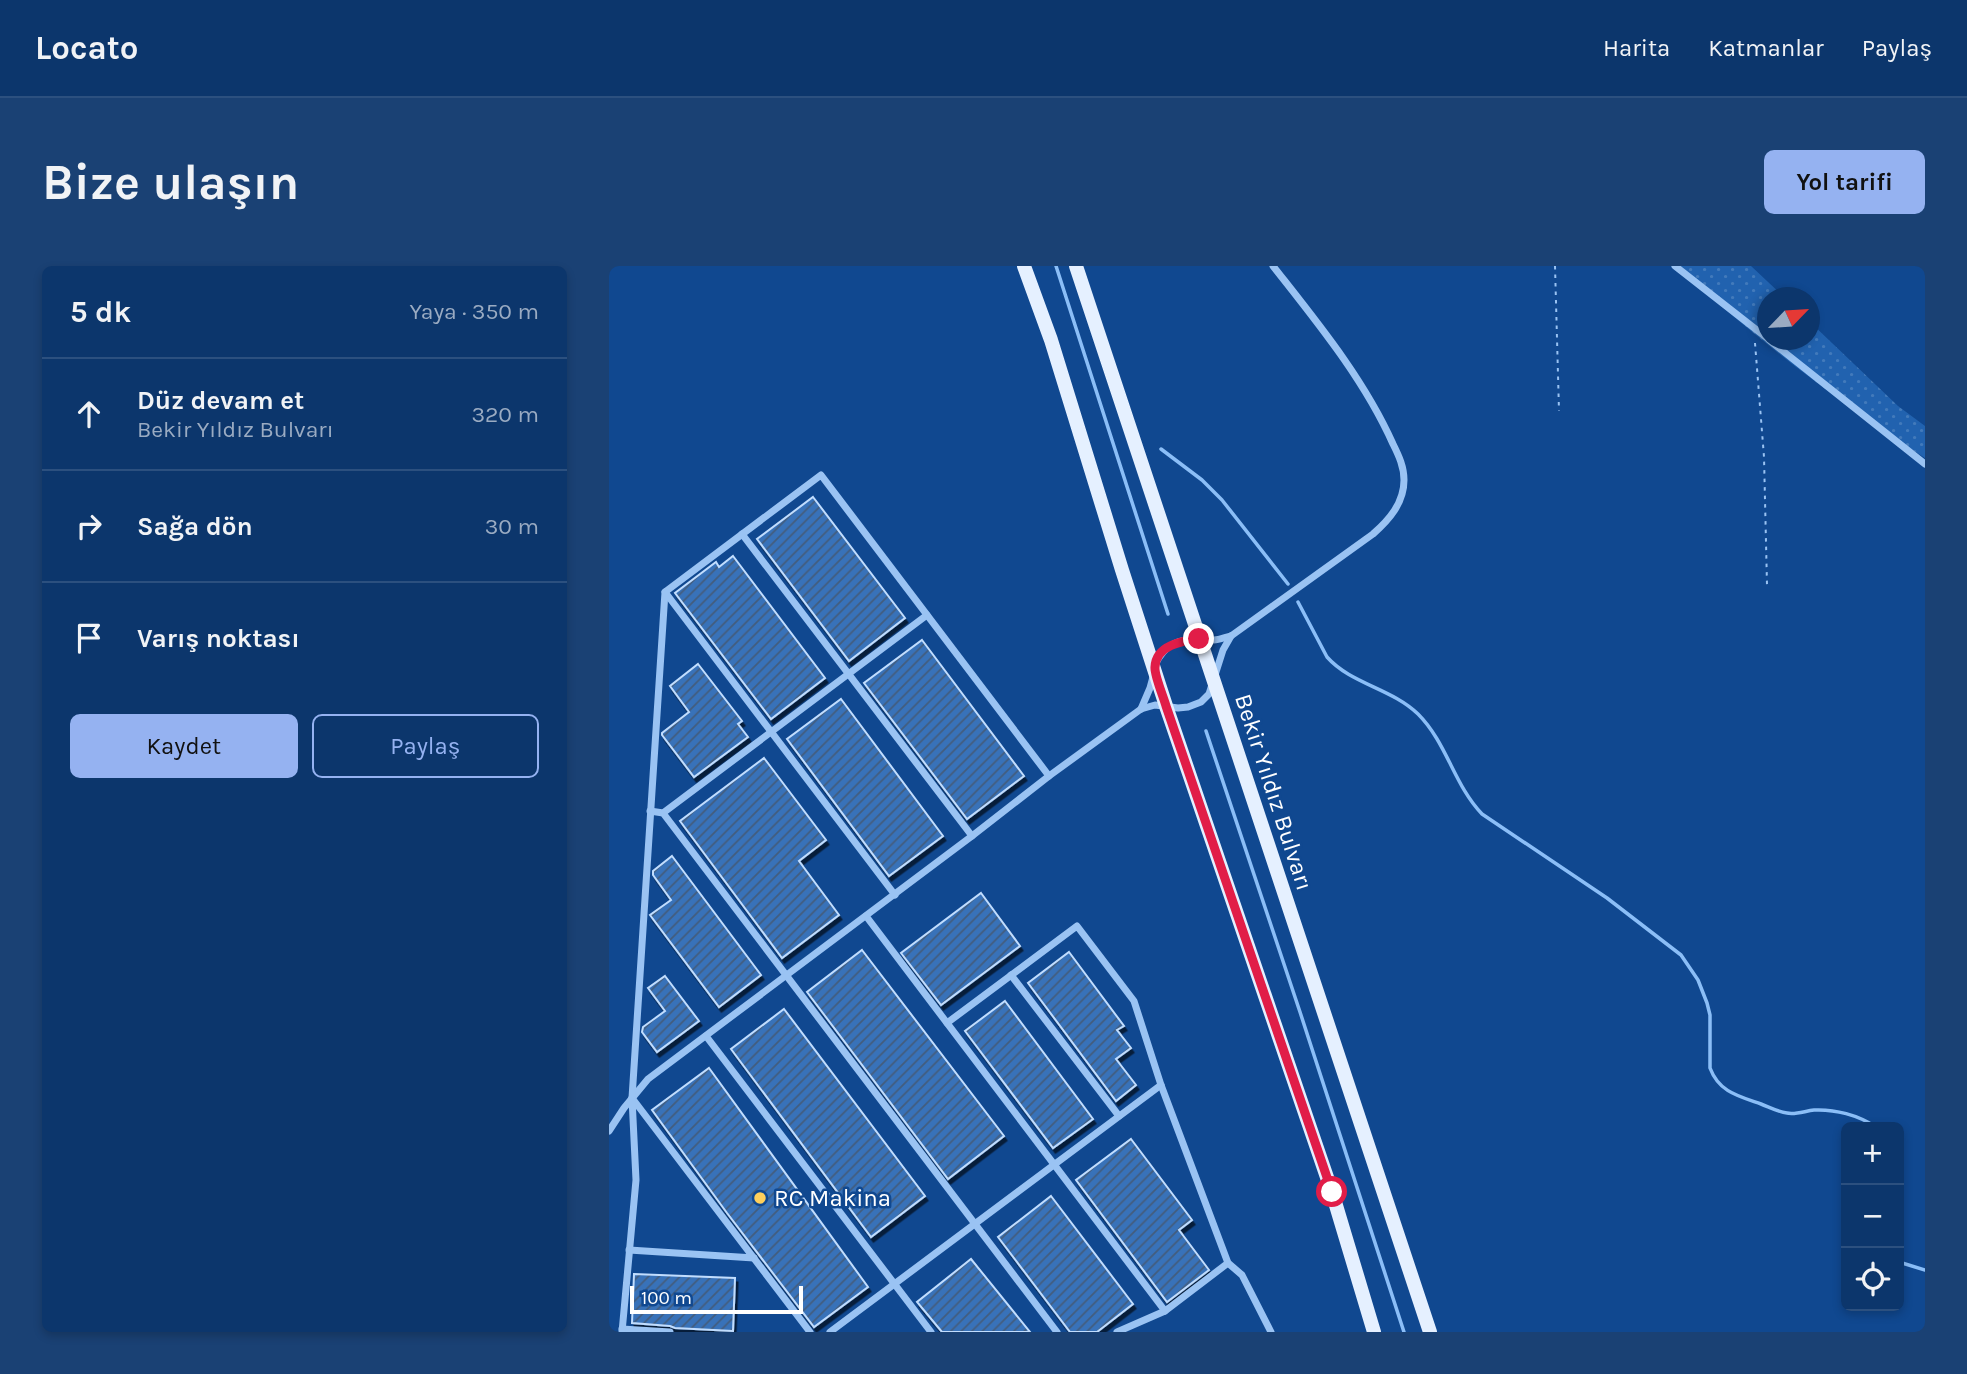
<!DOCTYPE html>
<html lang="tr">
<meta charset="utf-8">
<style>
:root{--surface:#0c366c;--page:#1a4174;--text:#f1f3f6;--muted:#9aabc2;--line:#2c507f;--accent:#95b2f1}
body{margin:0;font-family:Karla,sans-serif;background:var(--page);color:var(--text)}
.controls{position:absolute;right:21px;bottom:21px;display:grid;overflow:hidden;border-radius:10px;box-shadow:0 4px 10px #0003}
.controls button{width:63px;height:63px;display:grid;place-items:center;padding:0;border:0;border-bottom:2px solid var(--line);background:var(--surface);color:var(--text);font:35px sans-serif}
.compass{position:absolute;left:1148px;top:21px;width:63px;height:63px;border-radius:50%;background:var(--surface);box-shadow:0 4px 10px #0003;rotate:65deg}
.scale{position:absolute;left:21px;bottom:18px;width:173px;box-sizing:border-box;padding-left:7px;border:4px solid #fff;border-top:0;font-size:19px;line-height:24px;white-space:nowrap;color:#fff;-webkit-text-stroke:5px #104890;paint-order:stroke}
.stop{position:absolute;width:21px;height:21px;margin:-16px;border:5px solid #e11d48;border-radius:50%;background:#fff}
.stop.end{background:#e11d48;border-color:#fff;box-shadow:0 2px 7px #0008}
.list{margin:0;padding:0;list-style:none}
h2{display:flex;justify-content:space-between;align-items:center;height:91px;margin:0;padding:0 28px;font-size:30px}
h2 small{font-size:23px;font-weight:400;color:var(--muted)}
.list li{display:grid;grid-template-columns:46px 1fr auto;gap:21px;align-items:center;box-sizing:border-box;height:112px;padding:0 28px;border-top:2px solid var(--line)}
.list b{display:block;font-size:26px;white-space:nowrap}
.list p{margin:0;font-size:23px;white-space:nowrap;color:var(--muted)}
.list em{font-size:23px;font-style:normal;color:var(--muted)}
.actions{display:flex;gap:14px;padding:21px 28px}
.actions a{flex:1;padding:16px 0;border:2px solid var(--accent);border-radius:10px;text-align:center;font-size:24px;color:var(--accent)}
.actions .main{background:var(--accent);color:#111}
.icon{flex:none;width:38px;height:38px;fill:none;stroke:currentColor;stroke-width:2;stroke-linecap:round;stroke-linejoin:round}
.map{position:relative;flex:none;width:1316px;height:1066px;overflow:hidden;border-radius:10px}
header{display:flex;align-items:center;gap:42px;box-sizing:border-box;height:98px;padding:0 35px;background:var(--surface);border-bottom:2px solid var(--line)}
header strong{font-size:33px}
nav{display:flex;gap:38px;margin-inline-start:auto;font-size:24px}
.intro{display:flex;align-items:center;justify-content:space-between;box-sizing:border-box;height:168px;padding:0 42px}
h1{margin:0;font-size:49px}
.button{padding:18px 32px;border-radius:10px;background:var(--accent);color:#111;font-size:24px;font-weight:700}
main{display:flex;gap:42px;padding:0 42px}
aside{flex:1;background:var(--surface);border-radius:10px;box-shadow:0 4px 10px #0003}
.map>svg:first-child{display:block}
</style>
<header>
<strong>Locato</strong>
<nav><a>Harita</a><a>Katmanlar</a><a>Paylaş</a></nav>
</header>
<div class="intro"><h1>Bize ulaşın</h1><a class="button">Yol tarifi</a></div>
<main>
<aside>
<h2>5 dk<small>Yaya · 350 m</small></h2>
<ul class="list">
<li><svg class="icon" aria-label="ahead" viewBox="0 0 24 24"><path d="M12 20V5M6 11l6-6 6 6"/></svg><div><b>Düz devam et</b><p>Bekir Yıldız Bulvarı</p></div><em>320 m</em></li>
<li><svg class="icon" aria-label="right" viewBox="0 0 24 24"><path d="M7 20v-9h11M14 6l5 5-5 5"/></svg><div><b>Sağa dön</b></div><em>30 m</em></li>
<li><svg class="icon" aria-label="arrive" viewBox="0 0 24 24"><path d="M6 21V4h12l-3 4 3 4H6"/></svg><div><b>Varış noktası</b></div></li>
</ul>
<div class="actions"><a class="main">Kaydet</a><a>Paylaş</a></div>
</aside>
<div class="map">
<svg width="1316" height="1066" viewBox="0 0 1316 1066">
<defs>
<pattern id="grass-dots" width="8" height="8" patternUnits="userSpaceOnUse" patternTransform="scale(1.75)"><rect width="8" height="8" fill="#2162af"/><path d="M2 2h.1M6 6h.1" fill="none" stroke="#427abb" stroke-width="1.8" stroke-linecap="round"/></pattern>
<pattern id="building-hatch" width="6" height="6" patternUnits="userSpaceOnUse" patternTransform="scale(1.75)"><rect width="6" height="6" fill="#3872b9"/><path d="M-1 1l2-2M0 6l6-6M5 7l2-2" fill="none" stroke="#435d7d"/></pattern>
<filter id="shadow"><feDropShadow dx="2.5" dy="4.5" stdDeviation="0" flood-color="#0009"/></filter>
</defs>
<rect width="100%" height="100%" fill="#104890"/>
<path fill="url(#grass-dots)" d="M1067,0H1142L1175,31L1158,32V74H1200L1201,56L1289,140L1316,160V192C1227,135 1145,71 1067,0Z"/>
<g fill="none" stroke-linecap="round" stroke-linejoin="round">
<g stroke="#8bbef7" stroke-width="3.5">
<polyline points="447,0 559,348"/>
<polyline points="552,183 593,214 613,234 679,318"/>
<path d="M689,336L718,391C742,418 782,422 809,448C838,477 845,519 873,548L998,632L1072,689L1089,714L1098,737L1101,749V802C1110,826 1129,830 1152,838C1160,841 1169,846 1178,847C1186,849 1196,845 1205,844C1226,843 1249,849 1267,861"/>
<polyline points="597,465 691,746 795,1066"/>
<polyline points="1290,996 1316,1004"/>
</g>
</g>
<g fill="url(#building-hatch)" stroke="#c1ddfe" stroke-width="2" filter="url(#shadow)">
<polygon points="204,231 296,352 240,395 148,273"/>
<polygon points="124,290 216,412 162,453 66,327 107,296 110,301"/>
<polygon points="313,374 415,510 358,553 255,417"/>
<polygon points="89,398 133,455 129,458 139,471 85,511 53,469 53,467 80,446 61,420"/>
<polygon points="232,433 334,570 280,610 178,473"/>
<polygon points="155,492 217,574 190,595 230,649 173,692 71,555"/>
<polygon points="63,590 152,709 110,741 41,649 62,634 44,609 44,605"/>
<polygon points="372,627 411,680 332,739 292,687"/>
<polygon points="253,684 395,870 339,913 198,726"/>
<polygon points="460,686 515,760 508,764 522,782 507,793 527,819 507,835 419,717"/>
<polygon points="56,710 90,755 48,786 33,766 34,761 56,745 39,722"/>
<polygon points="396,735 484,853 444,882 356,765"/>
<polygon points="175,743 316,930 262,971 122,783"/>
<polygon points="100,802 259,1021 205,1061 118,947 43,844"/>
<polygon points="522,873 583,954 570,964 600,1004 558,1036 467,914"/>
<polygon points="442,930 524,1038 488,1066 461,1066 389,971"/>
<polygon points="362,993 421,1066 333,1066 308,1036"/>
<polygon points="25,1008 126,1012 124,1065 66,1062 61,1060 23,1057"/>
</g>
<g fill="none" stroke-linecap="round" stroke-linejoin="round">
<g stroke="#9ac3f3" stroke-width="2" stroke-dasharray="3.5 5" stroke-linecap="butt">
<polyline points="946,0 950,145"/>
<polyline points="1146,77 1155,191 1158,319"/>
</g>
<g stroke="#9ac3f3" stroke-width="7">
<polyline points="1066,0 1158,72"/>
<polyline points="1160,74 1316,198"/>
<polyline points="133,268 363,570"/>
<polyline points="56,326 286,629"/>
<path d="M546,399C556,378 570,372 593,373C595,373 603,374 605,374C610,374 617,371 622,370L764,268C780,254 795,237 795,214C795,201 790,190 784,178C755,113 708,56 664,0"/>
<polyline points="532,443 541,422 544,411"/>
<polyline points="41,545 54,547 448,1066"/>
<polyline points="54,547 318,349"/>
<polyline points="257,650 556,1045"/>
<polyline points="402,709 510,850"/>
<polyline points="338,757 468,660 525,735 552,819 619,997 633,1009 662,1066"/>
<polyline points="97,770 322,1066"/>
<polyline points="23,832 201,1066"/>
<polyline points="0,865 15,842 39,813 363,570 440,510 532,443 546,439 569,442 579,441 592,436 600,428 614,384 622,370"/>
<polyline points="20,984 145,992"/>
<polyline points="13,1063 61,1066"/>
<polyline points="13,1066 27,914 23,832 56,326 212,209 440,510"/>
<polyline points="221,1066 552,819"/>
<polyline points="508,1066 556,1045 619,997"/>
</g>
<g stroke="#e5f0ff" stroke-width="14">
<polyline points="415,0 442,74 513,304 557,440 723,926 765,1066"/>
<polyline points="467,0 821,1066"/>
</g>
</g>
<g fill="none" stroke-linecap="round" stroke-linejoin="round">
<path stroke="#e11d48" stroke-width="9" d="M590,373C573,375 547,379 546,401C545,409 555,432 557,440L723,926"/>
</g>
<circle fill="#ffcf5b" stroke="#104890" stroke-width="2.5" cx="151" cy="932" r="7"/>
<g text-anchor="middle" dominant-baseline="central" stroke-width="5" stroke-linejoin="round" paint-order="stroke">
<g font-size="24" fill="#fff" stroke="#104890">
<text transform="translate(665 526) rotate(72)">Bekir Yıldız Bulvarı</text>
</g>
<g font-size="24" fill="#fff" stroke="#104890" text-anchor="start">
<text x="165" y="932">RC Makina</text>
</g>
</g>
</svg>
<div class="controls">
<button>+</button>
<button>−</button>
<button><svg class="icon" aria-label="locate" viewBox="0 0 24 24"><circle cx="12" cy="12" r="6"/><path d="M12 2v4M12 18v4M2 12h4M18 12h4"/></svg></button>
</div>
<svg class="compass" viewBox="-18 -18 36 36"><path d="M0-13l5 13h-10z" fill="#e53935"/><path d="M0 13l5-13h-10z" fill="#9aabc2"/></svg>
<div class="scale">100 m</div>
<div class="stop" style="left:723px;top:926px"></div>
<div class="stop end" style="left:590px;top:373px"></div>
</div>
</main>
